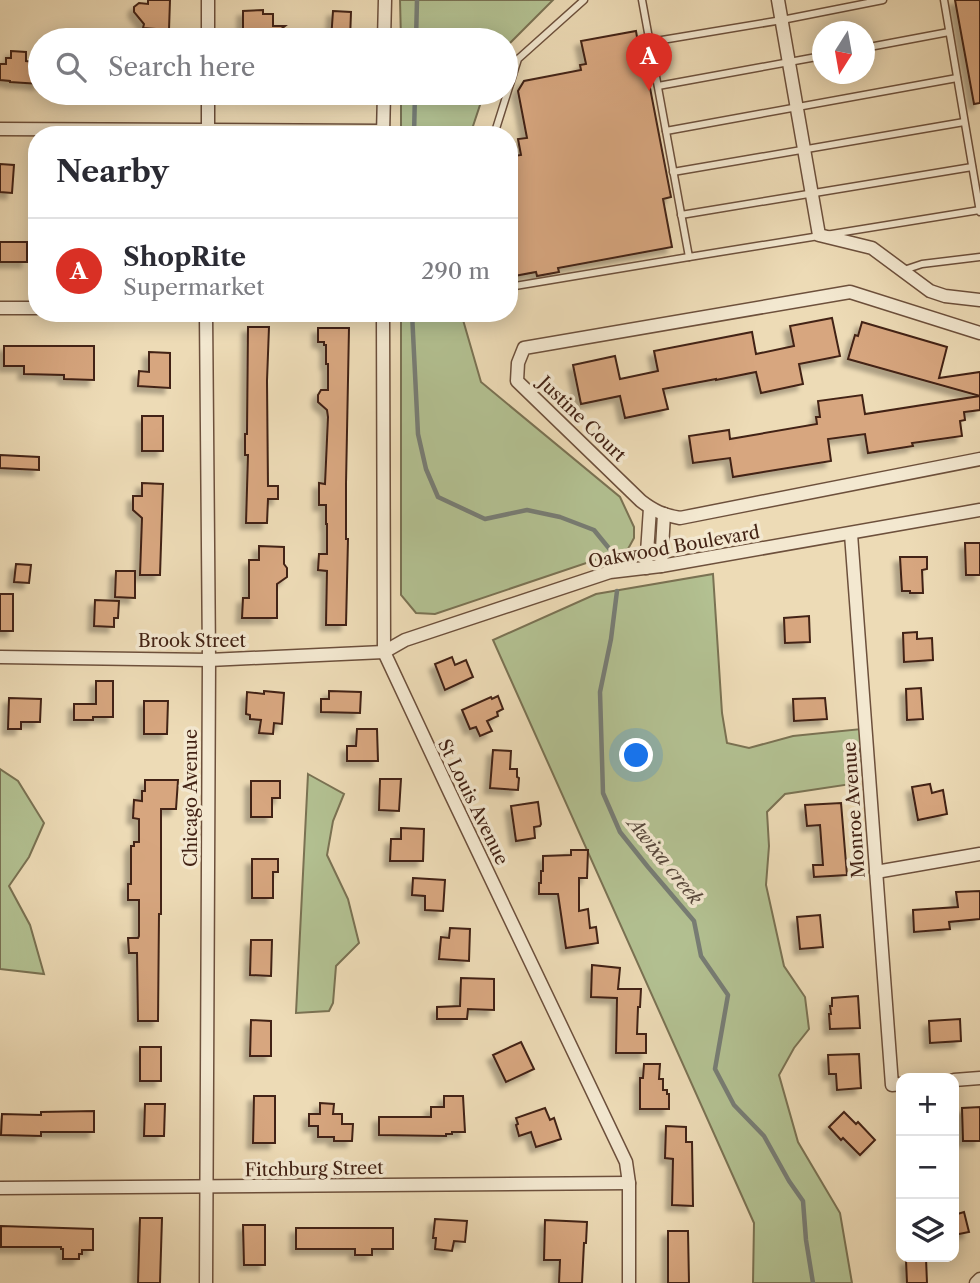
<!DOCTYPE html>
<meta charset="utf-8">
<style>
:root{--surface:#fff;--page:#f7f7f7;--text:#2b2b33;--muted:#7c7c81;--line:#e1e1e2;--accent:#d93025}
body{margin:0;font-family:"Libre Caslon Text",serif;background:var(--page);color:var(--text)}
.controls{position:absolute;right:21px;bottom:21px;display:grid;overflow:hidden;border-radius:14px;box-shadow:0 4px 18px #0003}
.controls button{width:63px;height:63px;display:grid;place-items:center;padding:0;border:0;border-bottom:2px solid var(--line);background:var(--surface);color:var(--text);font:35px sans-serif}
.compass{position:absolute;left:812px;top:21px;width:63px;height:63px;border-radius:50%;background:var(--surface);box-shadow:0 4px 18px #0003;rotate:191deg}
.you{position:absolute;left:637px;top:756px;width:24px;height:24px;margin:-18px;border:5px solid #fff;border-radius:50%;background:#1a73e8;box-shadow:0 0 0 10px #1a73e833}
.badge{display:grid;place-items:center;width:46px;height:46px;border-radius:50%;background:var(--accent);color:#fff;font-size:23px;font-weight:700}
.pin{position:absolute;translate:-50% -58px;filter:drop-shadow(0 2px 4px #0008)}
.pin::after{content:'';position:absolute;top:37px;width:24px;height:21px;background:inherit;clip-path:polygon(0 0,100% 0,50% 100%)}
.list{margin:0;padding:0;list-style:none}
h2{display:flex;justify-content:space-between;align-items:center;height:91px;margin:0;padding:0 28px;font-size:30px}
h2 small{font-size:23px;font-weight:400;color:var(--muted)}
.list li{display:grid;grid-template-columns:46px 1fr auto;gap:21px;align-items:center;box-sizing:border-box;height:105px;padding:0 28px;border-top:2px solid var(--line)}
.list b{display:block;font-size:26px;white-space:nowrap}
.list p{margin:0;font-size:23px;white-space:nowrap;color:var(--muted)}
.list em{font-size:23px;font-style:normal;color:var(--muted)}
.icon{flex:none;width:38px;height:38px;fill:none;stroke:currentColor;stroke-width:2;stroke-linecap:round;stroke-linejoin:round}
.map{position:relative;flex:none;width:980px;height:1283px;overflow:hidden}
.search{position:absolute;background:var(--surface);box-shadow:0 4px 18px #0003;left:28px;top:28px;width:490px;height:77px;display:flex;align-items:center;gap:18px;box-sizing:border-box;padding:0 24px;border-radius:38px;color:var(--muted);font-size:26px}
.panel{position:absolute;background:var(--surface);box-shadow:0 4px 18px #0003;left:28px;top:126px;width:490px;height:196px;border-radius:28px}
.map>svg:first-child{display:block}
</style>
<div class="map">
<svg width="980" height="1283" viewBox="0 0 980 1283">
<defs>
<filter id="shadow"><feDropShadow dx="-5.5" dy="5.5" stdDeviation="2" flood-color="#0004"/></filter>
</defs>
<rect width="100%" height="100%" fill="#eddbb6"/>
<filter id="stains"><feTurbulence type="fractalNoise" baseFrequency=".00286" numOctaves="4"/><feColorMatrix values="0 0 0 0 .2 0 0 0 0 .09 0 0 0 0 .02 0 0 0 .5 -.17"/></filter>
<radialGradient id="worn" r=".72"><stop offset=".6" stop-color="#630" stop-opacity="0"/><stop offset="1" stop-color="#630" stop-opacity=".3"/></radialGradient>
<g fill="#b3c192" stroke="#7a7253" stroke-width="2">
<polygon points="400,0 553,0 506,47 506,40 401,40"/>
<polygon points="401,93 484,93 470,135 401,135"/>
<polygon points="401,313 461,313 481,382 620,497 634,527 634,538 628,549 435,614 416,613 401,595"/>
<polygon points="713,574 722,713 727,743 749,748 793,736 861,729 858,783 785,794 767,812 769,846 766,885 784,966 805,997 809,1029 794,1048 779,1075 798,1142 840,1213 852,1283 753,1283 754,1223 493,640 596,594"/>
<polygon points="0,769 18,781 44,823 29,857 9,886 30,925 44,974 0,969"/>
<polygon points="308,774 344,794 333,821 327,855 348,899 359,943 336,966 333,1003 329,1011 296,1013"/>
</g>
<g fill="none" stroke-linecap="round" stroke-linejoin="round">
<g stroke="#777d75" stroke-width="4.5">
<polyline points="416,40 417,0"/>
<polyline points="414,135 415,93"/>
<polyline points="412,313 418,434 426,469 438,497 485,519 527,510 560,517 594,530 612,552"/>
<polyline points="617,591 611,639 600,692 603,793 620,832 648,867 694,921 701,956 728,995 715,1069 734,1105 764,1136 789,1181 803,1201 806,1240 813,1283"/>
</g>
</g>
<g fill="#d7a67f" stroke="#422214" stroke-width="2" filter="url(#shadow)">
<polygon points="148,0 170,0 169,30 143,28 144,24 134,12 134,7 139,3 148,4"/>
<polygon points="955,0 980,0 980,103 974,104"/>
<polygon points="263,10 263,14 273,14 273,26 285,26 267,40 243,40 243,11"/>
<polygon points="333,11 351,12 350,40 331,40"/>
<polygon points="636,31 642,67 646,67 671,197 663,199 672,247 558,268 559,272 537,276 536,272 509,277 509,193 513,192 509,168 515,167 514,156 521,155 518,139 527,138 518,91 524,81 581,70 580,65 586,64 581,41"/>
<polygon points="11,51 26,52 26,61 35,62 35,65 40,65 40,84 10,82 10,81 0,80 0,64 6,64 6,58 11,58"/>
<polygon points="0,164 14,165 12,193 0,192"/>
<rect x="0" y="242" width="27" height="20"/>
<polygon points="832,318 840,356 799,364 803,384 761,393 756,372 716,380 716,379 663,389 668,409 625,418 620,396 581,404 573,365 615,356 620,379 658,371 654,351 752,332 756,354 794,346 790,326"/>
<polygon points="862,322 947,347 939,378 980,372 980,396 848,359 855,335 858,336"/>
<polygon points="248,327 269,327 267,381 268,486 278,486 278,499 268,499 267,523 246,523 248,455 245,455 245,434 247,434"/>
<polygon points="318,328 349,328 346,484 346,539 348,539 346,625 326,625 327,571 318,570 319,554 327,554 327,524 326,524 326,505 319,505 319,483 325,484 328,417 327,410 318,402 318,395 321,390 328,390 328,364 326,364 326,345 324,345 324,342 318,342"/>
<polygon points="4,346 94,346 94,380 64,379 64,375 24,374 24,366 4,366"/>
<polygon points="149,352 170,353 170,388 138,386 139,371 149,372"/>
<polygon points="862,395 865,414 980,396 980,410 964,412 965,420 960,421 962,436 912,443 913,446 868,453 865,434 828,439 831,461 733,477 730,458 693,463 689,436 729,430 730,439 817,424 816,417 820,417 818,401"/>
<rect x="142" y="416" width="21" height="35"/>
<polygon points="0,455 39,457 39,470 0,468"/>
<polygon points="142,483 163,484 160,575 140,575 142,518 133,510 133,496 142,496"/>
<polygon points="965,543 980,543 980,575 966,575"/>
<polygon points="259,546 284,547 284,564 287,568 287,577 277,584 277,618 242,618 243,598 249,598 249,560 259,560"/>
<polygon points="900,557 927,557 927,569 922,570 923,593 910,593 910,591 902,591"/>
<polygon points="16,564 31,565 29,583 14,582"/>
<polygon points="116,571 135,571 135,598 115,597"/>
<rect x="0" y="594" width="13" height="37"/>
<polygon points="95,600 119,601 118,618 114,618 114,627 94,626"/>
<polygon points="809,616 810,642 785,643 784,618"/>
<polygon points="917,632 917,639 932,638 933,660 904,662 903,633"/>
<polygon points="452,657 455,665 466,660 473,677 445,690 435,664"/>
<polygon points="96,681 113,681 113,717 93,717 93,720 74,720 74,704 96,704"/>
<polygon points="921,688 923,719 907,720 906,689"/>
<polygon points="264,691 284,693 282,724 274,723 273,734 259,733 261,720 250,719 250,715 246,714 247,692 264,694"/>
<polygon points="329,691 361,692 360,713 321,712 321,699 329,699"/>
<polygon points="498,696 503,709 497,712 498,716 487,721 492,731 480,736 476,727 470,729 462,710 491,697 492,699"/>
<polygon points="9,698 41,699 40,722 21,722 21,729 8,729"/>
<polygon points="825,698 827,719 794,721 793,699"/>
<polygon points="144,701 168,701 167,734 144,734"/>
<polygon points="357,729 377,729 378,761 347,761 347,746 356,746"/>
<polygon points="493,750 511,751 510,769 517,769 517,777 519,778 518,790 490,788"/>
<polygon points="380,779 401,779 399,811 379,810"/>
<polygon points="145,780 178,780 176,809 161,809 161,914 159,914 158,1021 138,1021 137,953 129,953 128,938 138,938 139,936 139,900 128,900 128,884 131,884 131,846 134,846 134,842 139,842 139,819 133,818 134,800 142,801 142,791 145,791"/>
<polygon points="251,781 280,781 280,798 272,798 272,817 251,817"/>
<polygon points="930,784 932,793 943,790 947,814 918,820 912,787"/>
<polygon points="538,802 541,824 540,826 534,827 535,838 516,841 511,806"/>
<polygon points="841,803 847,875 814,877 813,865 823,865 820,825 807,826 805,805"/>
<polygon points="401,828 424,829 423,861 390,861 391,839 401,839"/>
<polygon points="571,850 588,850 587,878 579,878 579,911 588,909 590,928 596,927 598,943 566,948 558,894 539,894 539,883 541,883 541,871 543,871 543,856 571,855"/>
<polygon points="252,859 278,859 278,872 273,872 273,898 252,898"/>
<polygon points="413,878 445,880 443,911 425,910 425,896 412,895"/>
<polygon points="980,891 980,919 949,922 950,929 914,932 913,910 958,907 956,892"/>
<polygon points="820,915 823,947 800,949 797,917"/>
<polygon points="450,928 470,929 469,961 439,959 441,937 449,938"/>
<polygon points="251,940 272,940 271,976 250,975"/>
<polygon points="592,965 620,968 618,989 641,989 640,1007 638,1007 637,1034 646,1034 646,1053 616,1053 617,998 591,997"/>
<polygon points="461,978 494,979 494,1010 468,1009 467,1019 437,1019 437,1007 460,1006"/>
<polygon points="858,996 860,1028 830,1029 829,1014 831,1014 830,1006 832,1006 832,998"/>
<polygon points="960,1019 961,1041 930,1043 929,1021"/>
<polygon points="251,1020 271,1021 271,1056 250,1056"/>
<polygon points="521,1042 534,1069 506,1082 493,1055"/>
<rect x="140" y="1047" width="21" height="34"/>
<polygon points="859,1054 861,1088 837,1090 836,1074 829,1074 828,1055"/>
<polygon points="644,1064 660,1064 659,1079 663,1079 663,1090 667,1090 667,1094 669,1094 669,1109 640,1109 640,1078 643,1078"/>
<polygon points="254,1096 275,1096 275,1143 253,1143"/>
<polygon points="444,1096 463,1096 465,1132 452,1132 452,1134 446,1134 446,1136 379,1135 379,1117 431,1117 431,1107 444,1107"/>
<polygon points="320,1103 334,1104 333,1114 342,1114 342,1124 353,1124 352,1141 334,1141 334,1137 318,1137 318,1126 309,1126 309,1114 320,1114"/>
<polygon points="145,1104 165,1104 164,1136 144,1136"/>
<polygon points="980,1107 980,1141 963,1141 962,1108"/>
<polygon points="545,1108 550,1120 554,1118 561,1139 536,1147 531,1132 519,1136 516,1125 518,1124 516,1118"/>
<polygon points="94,1111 94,1132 41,1132 41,1136 1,1135 2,1114 41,1115 41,1112"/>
<polygon points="844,1112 856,1124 858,1122 875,1140 860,1155 843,1138 841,1140 829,1127"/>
<polygon points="666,1126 686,1127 686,1142 692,1142 693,1206 672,1205 673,1159 665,1158"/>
<polygon points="964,1212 969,1232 954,1235 954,1215"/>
<polygon points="140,1218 162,1218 160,1283 138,1283"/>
<polygon points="435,1219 467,1221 465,1242 454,1241 452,1251 435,1249 436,1238 433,1238"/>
<polygon points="545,1220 587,1222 586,1243 584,1243 582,1283 559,1283 560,1260 544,1260"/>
<polygon points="243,1225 265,1225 265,1265 244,1265"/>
<polygon points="1,1226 93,1229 93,1250 82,1250 82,1254 79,1254 79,1259 63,1259 63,1249 61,1249 61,1247 1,1247"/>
<polygon points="296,1228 393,1228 393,1249 372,1249 372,1255 355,1255 355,1249 296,1249"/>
<polygon points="668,1231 688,1231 689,1283 668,1283"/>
<polygon points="926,1258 927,1283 907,1283 906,1260"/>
</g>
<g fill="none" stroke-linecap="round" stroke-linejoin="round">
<g stroke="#6d503c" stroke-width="9">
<g id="service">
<polyline points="642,0 689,257 980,210"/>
<polyline points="944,0 980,212"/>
<polyline points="650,42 782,20 883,0"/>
<polyline points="864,48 949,32"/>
<polyline points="658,86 822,56"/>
<polyline points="666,131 957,78"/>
<polyline points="494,135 518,59 584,0"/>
<polyline points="673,172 964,122"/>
<polyline points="681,215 972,167"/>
<polyline points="904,270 922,264 980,257"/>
<polyline points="509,287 689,257"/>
</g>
</g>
<g stroke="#6d503c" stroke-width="15">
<g id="minor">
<polyline points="778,0 819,235 872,248 930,291 945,296 980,300"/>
<polyline points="208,40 208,0"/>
<polyline points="384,40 385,0"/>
<polyline points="0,129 383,131"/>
<polyline points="208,135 208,93"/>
<polyline points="383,135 384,93"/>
<polyline points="0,308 37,308"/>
<polyline points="383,313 384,652 450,793 626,1162 629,1183 629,1283"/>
<path d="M980,333L850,292L524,348L518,363L517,381L641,501C654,511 663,515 680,518L980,459"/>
<polyline points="851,534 892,1085 901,1084"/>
<polyline points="661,566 664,514"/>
<polyline points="646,568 650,508"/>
<polyline points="0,657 209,660 384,652 405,640 610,572 661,566 980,510"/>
<polyline points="876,872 980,854"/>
<polyline points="954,1080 980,1078"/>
<polyline points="0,1188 629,1183"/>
<polyline points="206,1283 209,660 206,313"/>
<polyline points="976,1283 980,1279"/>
</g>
</g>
<use href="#service" stroke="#f3e8d0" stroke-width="6"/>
<use href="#minor" stroke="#f3e8d0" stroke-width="12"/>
</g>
<g text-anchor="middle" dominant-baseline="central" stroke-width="7" stroke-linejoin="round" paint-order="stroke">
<g font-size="18" fill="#422214" stroke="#f3e8d0">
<text transform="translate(582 419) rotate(44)">Justine Court</text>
<text transform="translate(674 547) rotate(-10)">Oakwood Boulevard</text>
<text x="192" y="641">Brook Street</text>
<text transform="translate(191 798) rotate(-90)">Chicago Avenue</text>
<text transform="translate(473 802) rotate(64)">St Louis Avenue</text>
<text transform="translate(854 810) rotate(-94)">Monroe Avenue</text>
<text transform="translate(314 1169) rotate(-1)">Fitchburg Street</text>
</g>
<g font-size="19" font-style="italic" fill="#58483c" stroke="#f3e8d0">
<text transform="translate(665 861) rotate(51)">Awixa creek</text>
</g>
</g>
<rect width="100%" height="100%" filter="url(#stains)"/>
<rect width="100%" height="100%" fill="url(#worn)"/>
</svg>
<div class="controls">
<button>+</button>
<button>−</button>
<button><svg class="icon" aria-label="layers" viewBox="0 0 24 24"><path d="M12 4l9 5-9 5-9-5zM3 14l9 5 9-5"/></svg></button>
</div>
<svg class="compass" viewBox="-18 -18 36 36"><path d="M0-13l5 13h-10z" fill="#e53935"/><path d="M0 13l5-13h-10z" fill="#7c7c81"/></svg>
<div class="you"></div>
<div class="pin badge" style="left:649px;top:91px">A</div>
<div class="search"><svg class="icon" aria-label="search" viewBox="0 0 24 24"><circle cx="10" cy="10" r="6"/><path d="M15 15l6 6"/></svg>Search here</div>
<section class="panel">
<h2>Nearby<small></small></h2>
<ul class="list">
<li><span class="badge">A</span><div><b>ShopRite</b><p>Supermarket</p></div><em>290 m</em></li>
</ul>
</section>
</div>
